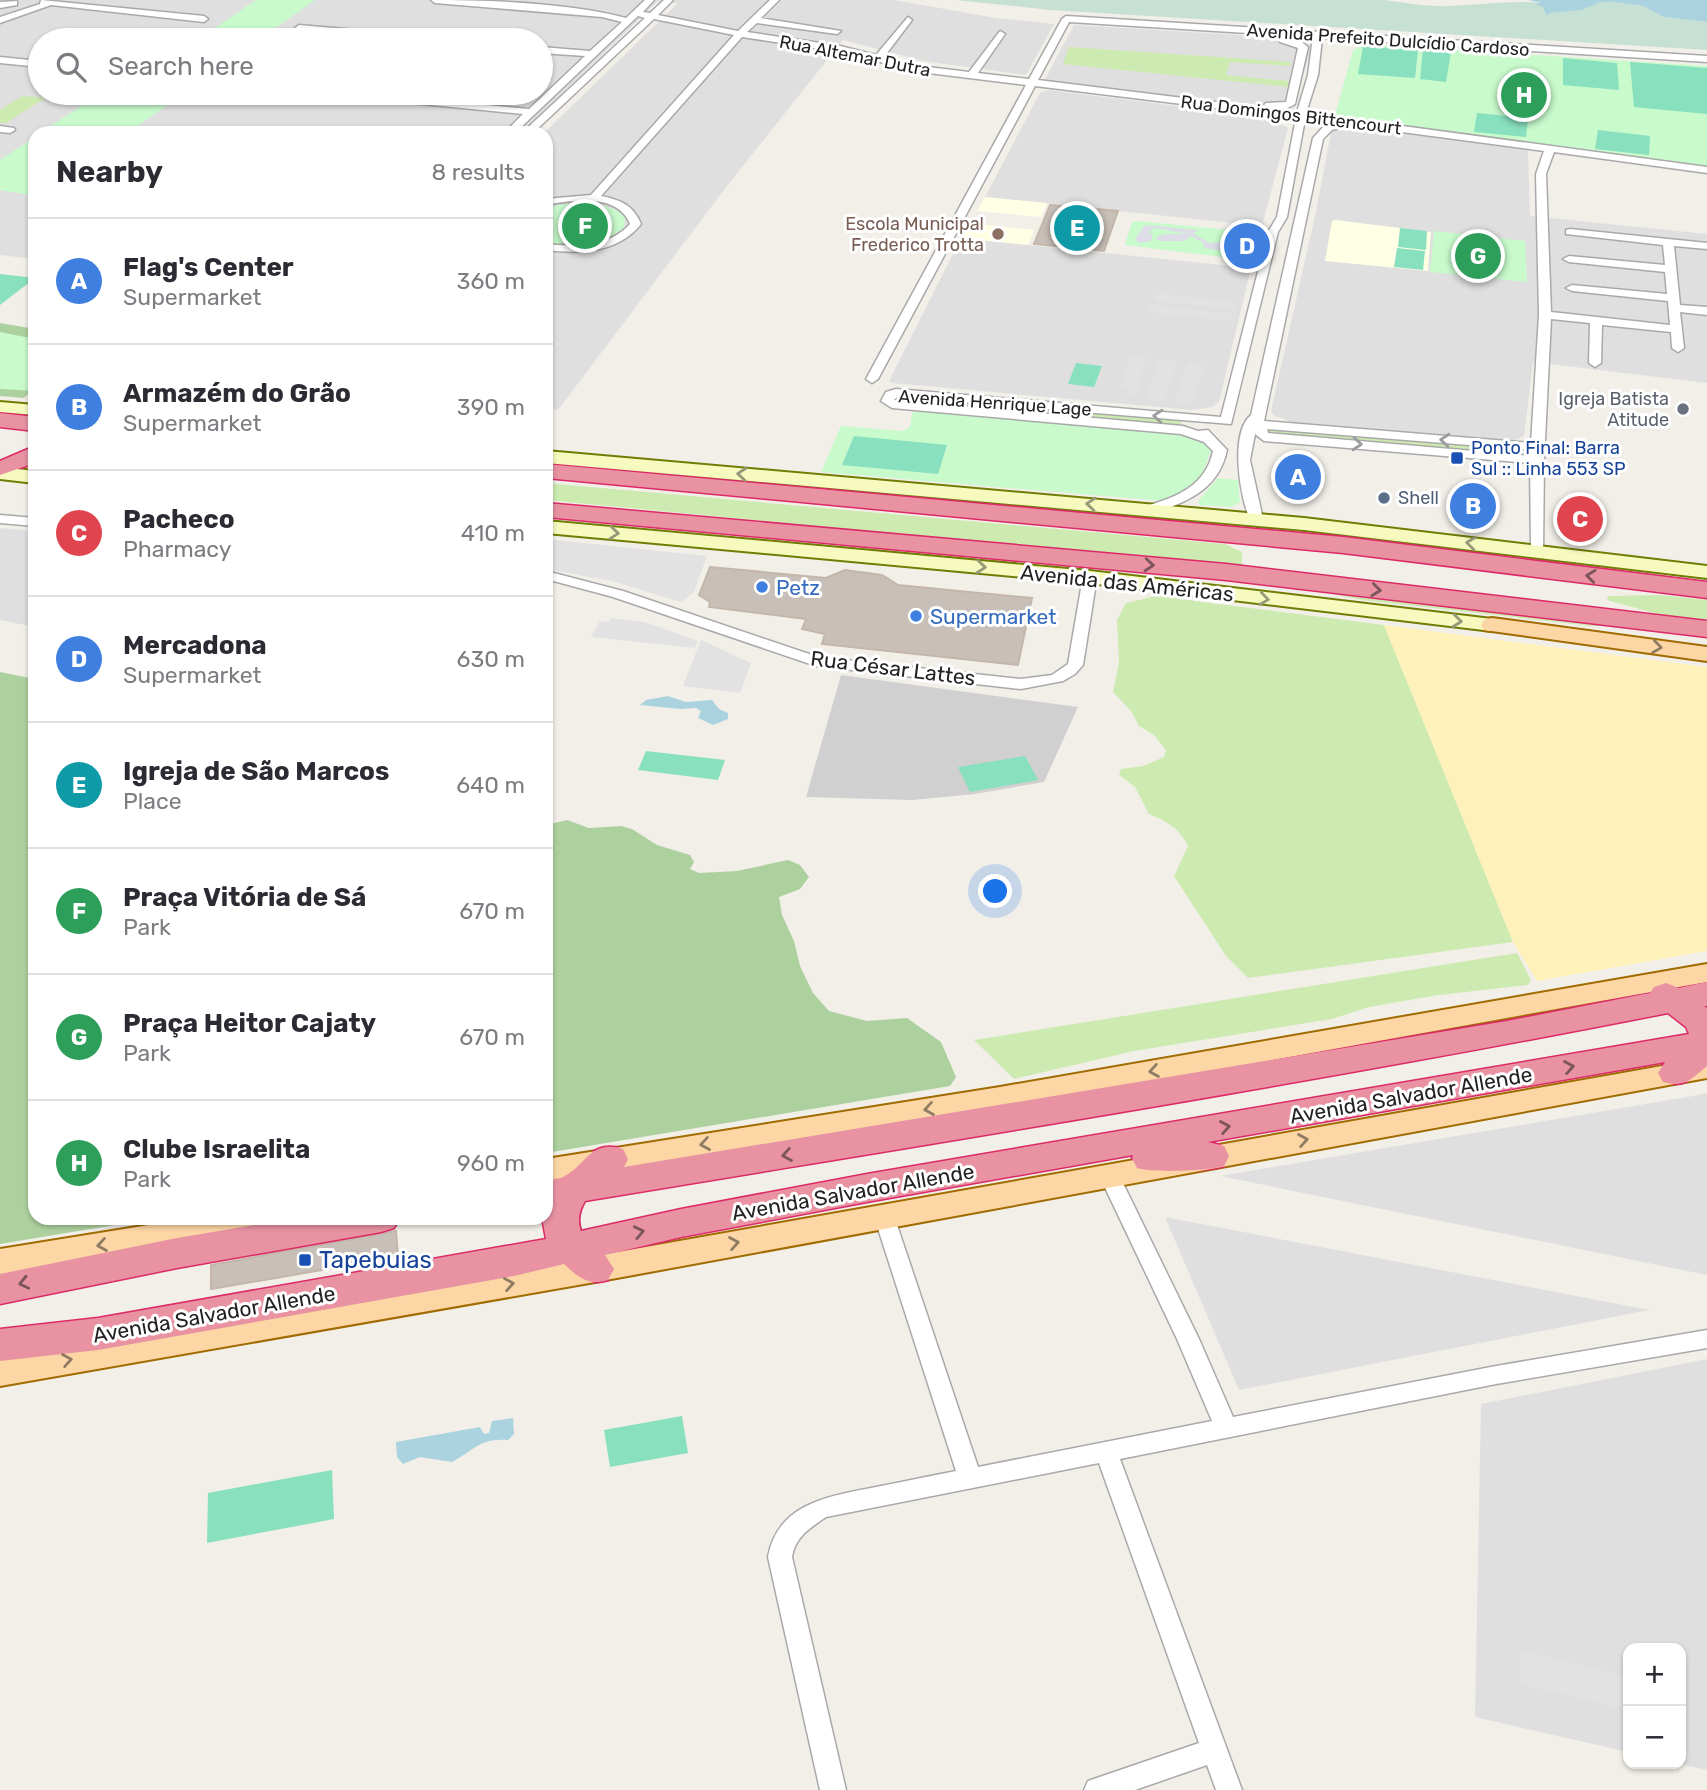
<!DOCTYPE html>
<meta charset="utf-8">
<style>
:root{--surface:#fff;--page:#f2f2f3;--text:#2b2b33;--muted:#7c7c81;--line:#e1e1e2;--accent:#0b8043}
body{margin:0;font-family:Rubik,sans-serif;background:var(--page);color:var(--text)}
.controls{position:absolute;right:21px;bottom:21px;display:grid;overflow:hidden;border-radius:14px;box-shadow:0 2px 5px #0004}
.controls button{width:63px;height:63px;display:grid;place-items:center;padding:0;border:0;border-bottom:2px solid var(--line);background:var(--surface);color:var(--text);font:35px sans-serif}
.you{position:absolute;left:996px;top:892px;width:24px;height:24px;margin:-18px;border:5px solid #fff;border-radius:50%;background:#1a73e8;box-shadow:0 0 0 10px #1a73e833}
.badge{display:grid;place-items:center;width:46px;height:46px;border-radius:50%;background:var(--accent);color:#fff;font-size:23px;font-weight:700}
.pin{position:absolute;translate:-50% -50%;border:4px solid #fff;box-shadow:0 2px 7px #0006}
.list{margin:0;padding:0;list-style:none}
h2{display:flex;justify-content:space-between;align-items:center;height:91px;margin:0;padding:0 28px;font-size:30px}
h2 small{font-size:23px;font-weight:400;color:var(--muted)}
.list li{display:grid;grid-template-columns:46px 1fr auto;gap:21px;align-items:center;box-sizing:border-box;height:126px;padding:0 28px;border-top:2px solid var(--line)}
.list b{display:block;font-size:26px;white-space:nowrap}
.list p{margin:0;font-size:23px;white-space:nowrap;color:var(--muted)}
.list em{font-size:23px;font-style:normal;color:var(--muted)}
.icon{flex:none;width:38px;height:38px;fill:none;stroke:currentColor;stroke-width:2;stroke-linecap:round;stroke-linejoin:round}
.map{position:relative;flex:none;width:1707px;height:1790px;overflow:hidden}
.search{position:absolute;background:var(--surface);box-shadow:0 2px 5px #0004;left:28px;top:28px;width:525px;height:77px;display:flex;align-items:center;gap:18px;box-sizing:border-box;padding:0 24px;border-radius:38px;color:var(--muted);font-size:26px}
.panel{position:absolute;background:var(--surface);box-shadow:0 2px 5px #0004;left:28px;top:126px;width:525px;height:1099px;border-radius:21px}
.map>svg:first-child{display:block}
</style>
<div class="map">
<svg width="1707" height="1790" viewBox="0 0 1707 1790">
<rect width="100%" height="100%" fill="#f2efe9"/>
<g fill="#e0dfdf" fill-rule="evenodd">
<path d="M0,0H894L996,18L1054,24L1026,75L923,61L843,40L727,186L558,410L546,408V133H544L678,3L657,2L521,133H35V259L0,255ZM40,40H541V93H40Z"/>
<polygon points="1074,25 1290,38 1307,42 1311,48 1295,106 1277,109 1044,81"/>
<polygon points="1048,90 1266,117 1288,128 1262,226 985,197 1040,93"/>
<polygon points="1333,123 1528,150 1530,216 1707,234 1707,383 1533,362 1524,436 1515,440 1292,422 1275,416 1271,411 1315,216"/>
<polygon points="961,238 1251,268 1219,402 1212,407 1192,410 892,383 889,381"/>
<polygon points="0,528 35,531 35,627 0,620"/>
<polygon points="1707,1093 1707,1275 1220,1176 1693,1096"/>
<polygon points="1165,1217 1649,1310 1239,1390"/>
<polygon points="1707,1359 1707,1770 1679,1764 1681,1648 1628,1648 1628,1752 1475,1717 1481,1404"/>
</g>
<g fill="#ffffe5">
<polygon points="985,197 1047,203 1041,217 977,211"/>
<polygon points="1336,220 1431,232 1428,271 1325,261 1332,221"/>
<polygon points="968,223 1034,230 1028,245 961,238"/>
</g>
<polygon fill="#d0d0d0" points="841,675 1078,707 1044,782 975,794 912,800 806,797"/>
<g fill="#cdebb0">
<polygon points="1069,47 1291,62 1290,66 1230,62 1226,75 1289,81 1288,87 1063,64"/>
<polygon points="22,96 45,98 6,123 0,123 0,110"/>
<polygon points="900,396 1180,420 1182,425 895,400"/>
<polygon points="1269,428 1514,449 1513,454 1269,433"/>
<polygon points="546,483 1225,544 1242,552 1242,567 546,500"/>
<polygon points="1324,589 1621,626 1591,626 1362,600 1336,595"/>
<polygon points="1659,595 1707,600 1707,622 1665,616 1607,600 1608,596"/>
<path d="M1156,596L1384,625L1513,942L1248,978L1226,956L1174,876L1188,846C1179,828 1167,821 1149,814L1135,787L1119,775L1121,769L1143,766L1164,757L1166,750L1154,735L1139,726L1131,711L1113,692L1119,662L1117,620L1126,603Z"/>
<polygon points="1517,953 1531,980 1528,985 1439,995 1369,1007 1332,1019 1134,1051 1014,1079 974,1040"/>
</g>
<g fill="#add19e">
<polygon points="0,323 35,329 35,387 24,398 0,396"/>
<polygon points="0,672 35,679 35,1218 157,1218 0,1244"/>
<polygon points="567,820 589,828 621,826 632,829 657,845 690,855 694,862 690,869 699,873 737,871 788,860 800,865 809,877 800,889 779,897 782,915 794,941 800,966 813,993 829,1011 867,1021 907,1018 941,1042 956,1077 950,1086 546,1153 546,825"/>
</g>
<path fill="#c6e0d4" d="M955,0H1384C1406,3 1428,7 1450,6C1481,5 1512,0 1543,3L1547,16L1550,13L1583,9L1600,2H1612L1643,6L1664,17L1707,22V50L1051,10Z"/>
<polygon fill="#fff1ba" points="1384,625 1707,667 1707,951 1537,981 1513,942"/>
<g fill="#c8facc">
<polygon points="256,0 315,0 259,40 197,40"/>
<polygon points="1365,44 1707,66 1707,167 1528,150 1333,123 1353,50"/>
<polygon points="101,93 185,93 127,133 40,133"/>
<polygon points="35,137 35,196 0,190 0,160"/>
<path d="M574,203C592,203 613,204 625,218L624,228C605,247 571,248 546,244V207Z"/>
<polygon points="1138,221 1230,230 1233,232 1226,256 1222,257 1125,245 1132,222"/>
<polygon points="1434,231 1525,241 1527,282 1430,272"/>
<polygon points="0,332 35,339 35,391 0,389"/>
<path d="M917,411L1183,435L1206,443L1211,450C1202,481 1193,488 1164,501L821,472L841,426L903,431L910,427L912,413Z"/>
<polygon points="1218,478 1238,480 1240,502 1232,507 1200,505 1198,501"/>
</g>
<g fill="#88e0be">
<polygon points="1363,46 1418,50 1415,78 1358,74"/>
<polygon points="1423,50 1451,52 1446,82 1420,79"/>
<polygon points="1563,58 1617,63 1619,90 1563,85"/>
<polygon points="1630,62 1707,68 1707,114 1634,107"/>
<polygon points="1477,113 1528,118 1526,137 1474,132"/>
<polygon points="1598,130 1650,136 1649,155 1595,149"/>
<polygon points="1400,228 1427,231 1426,250 1398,247"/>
<polygon points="1397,248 1425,251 1423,270 1394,267"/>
<polygon points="0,274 35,278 0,305"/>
<polygon points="1076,363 1102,366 1094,387 1068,384"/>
<polygon points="854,436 947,445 938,474 842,465"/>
<polygon points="646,751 725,760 718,780 638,770"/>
<polygon points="1025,756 1038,780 970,792 958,767"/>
<polygon points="682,1416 688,1453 610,1467 604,1430"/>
<polygon points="332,1470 334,1519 207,1543 208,1493"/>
</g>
<g fill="#e2e2e2">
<polygon points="1156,293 1230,301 1229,305 1237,306 1236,310 1154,301"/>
<polygon points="1149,304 1233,314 1231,321 1147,312"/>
<polygon points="1131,355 1147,357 1135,397 1126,396 1128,387 1121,386"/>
<polygon points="1160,359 1178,361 1164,401 1145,398"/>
<polygon points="1188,363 1204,365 1192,404 1175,402"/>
<polygon points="546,539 707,556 694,592 681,602 612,581 546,569"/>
<polygon points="610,618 645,622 698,641 695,648 591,637 600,621 608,622"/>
<polygon points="701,640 751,663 740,693 683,686"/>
<polygon points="1521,1650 1628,1677 1628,1709 1521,1685"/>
</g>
<polygon fill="#dddde8" points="1145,225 1199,230 1193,233 1209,243 1228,242 1226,251 1204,248 1204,243 1191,236 1185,241 1160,241 1156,239 1158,236 1167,234 1188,234 1155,228 1149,232 1153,235 1151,241 1139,243 1135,239"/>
<g fill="#aad3df">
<polygon points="1528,0 1707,0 1707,22 1664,17 1643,6 1612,2 1600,2 1582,10 1550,13 1547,16 1543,7 1535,4 1541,3"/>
<polygon points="668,696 686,702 712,700 719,709 728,713 728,719 713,725 698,718 701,711 696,708 681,709 640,705 646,700"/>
<path d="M513,1418L514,1434L508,1440C479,1438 475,1450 452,1462L420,1457L403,1464L397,1457L396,1442L480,1427L484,1434L489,1433L492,1421Z"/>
</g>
<g fill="#c7bfb8" stroke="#c4b6ab" stroke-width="2">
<polygon points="1050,205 1118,211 1104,251 1034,244"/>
<polygon points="710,567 826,578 845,570 882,575 898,585 1032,598 1018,665 822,644 825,634 802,629 806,619 709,607 710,602 699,595"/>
<polygon points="396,1231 398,1257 211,1289 211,1265"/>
</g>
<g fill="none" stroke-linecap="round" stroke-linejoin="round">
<g stroke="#a9a9a9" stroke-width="3">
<g id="street">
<polygon points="41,0 204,16 208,19 204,22 51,5 0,23 0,17 40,4"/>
<path d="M431,0C489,0 570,3 626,18L645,0H654L643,12L650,13L664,0H673L658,15L738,31L770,0H779L761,18L841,31L837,34L757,23L747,32L840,46L876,55L908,17L912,20L884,57L920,66L969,72L1000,31L1005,34L978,73L1029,79L1062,19L1066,16L1707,56V62L1322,38L1318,75L1306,113L1707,167V173L1554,152L1546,174L1551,312L1670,325L1668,301L1572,291L1566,288L1572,285L1667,294L1665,272L1569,262L1563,259L1569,256L1665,265L1663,245L1566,234V230L1570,229L1707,243V249L1674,246L1680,305L1707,307V315L1680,312L1684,348L1678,352L1672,348L1671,332L1602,325L1601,363L1595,367L1589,363L1590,323L1551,319L1544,460L1543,554H1533L1531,551L1530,463L1264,441L1255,434L1250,460L1263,519L1256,523L1251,522C1240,499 1229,433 1251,415L1313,138L1324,126L1336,123L1305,119L1287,217L1278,232L1231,424L897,397L894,400L1183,426L1198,431L1208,430L1227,450C1219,489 1186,504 1150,513L1145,512V506C1177,498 1206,485 1213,451L1204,442L1181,434L892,408L881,401L886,392L896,389L1221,417L1268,232L1277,217L1296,118L1035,86L878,379L872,383L866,379L1026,85L920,72L840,52L742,37L601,196C621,200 633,205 641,224C618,253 580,254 546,250V244C576,247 609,247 630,224C618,193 572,200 546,205V199L591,195L734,35L654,19L533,133H522L645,18L638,16L515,133H504L523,114L330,95L328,93H360L529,109L585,56L541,53V47L590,51L622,22L602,17L435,3ZM1069,22L1313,37L1308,75L1297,112L1038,80ZM1349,125L1544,151L1536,174L1539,315L1531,443L1264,421L1323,139L1332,130ZM1267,429L1531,450V456L1268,433Z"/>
<polygon points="17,1 17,5 0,8 0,2"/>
<polygon points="299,25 437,37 442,40 409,40 296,30 295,28"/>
<path d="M1283,37L1299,40L1308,47L1295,104C1287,110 1272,111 1264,105L1266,103L1286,102L1298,48L1280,42V38Z"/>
<polygon points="0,57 40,61 40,67 0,63"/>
<polygon points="0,126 14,128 15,130 10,133 0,132"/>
<polygon points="0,515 35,518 35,526 0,523"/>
<polygon points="546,571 623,591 818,657 1021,679 1052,675 1068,664 1083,577 1090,573 1097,577 1083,665 1075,674 1063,681 1021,689 816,666 613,597 546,579"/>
<path d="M1109,1167L1116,1170L1119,1175L1199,1339L1233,1417L1496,1366L1707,1330V1348L1496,1384L1120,1459L1242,1790H1216L1207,1765L1135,1790H1084L1088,1781L1199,1743L1099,1463L826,1517C810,1528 795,1537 792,1557L846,1790H820L768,1557C778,1502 831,1496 876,1487C903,1482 929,1476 956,1471L874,1216L877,1210L884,1208L891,1210L894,1216L978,1467L1212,1421L1177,1339L1099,1175L1102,1170Z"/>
</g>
</g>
<g stroke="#707d05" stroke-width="4">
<g id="secondary">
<polygon points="0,402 35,405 35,415 0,412"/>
<polygon points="546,451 1304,518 1707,566 1707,578 1304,530 546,463"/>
<polygon points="0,467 35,471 35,483 0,479"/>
<polygon points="546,521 1090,571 1492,619 1499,621 1502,625 1499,629 1492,631 1090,583 546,533"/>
</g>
</g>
<g stroke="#a06b00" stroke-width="4">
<g id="primary">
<polygon points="1492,618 1707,647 1707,661 1484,630 1481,625 1484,620"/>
<polygon points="1707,964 1707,982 1000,1109 546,1181 546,1159 1000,1087"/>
<polygon points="1707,1058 1707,1078 595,1282 0,1386 0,1358 595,1256"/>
<polygon points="192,1218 282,1218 277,1227 266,1230 0,1275 0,1249"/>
</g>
</g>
<g stroke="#dc2a67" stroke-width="3">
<g id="highway">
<polygon points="0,413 35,417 35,431 0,427"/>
<polygon points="35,446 35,463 0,475 0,461"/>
<polygon points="546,464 1343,537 1707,582 1707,598 1343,553 546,478"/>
<polygon points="546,503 1226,564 1707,621 1707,637 1226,580 546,517"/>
<path d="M1707,982V1006H1704L1707,1008V1066C1691,1079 1685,1088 1663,1082L1658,1073L1665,1062L1208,1142L1224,1146L1229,1156L1224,1166C1207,1171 1154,1173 1137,1168L1132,1158L1133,1155L867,1202L681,1237L605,1255L614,1269L608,1280C589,1286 579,1278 564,1264L514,1276L98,1350L0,1361V1329L98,1318L546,1239L542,1218H546V1180C551,1179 559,1179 563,1177C587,1165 590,1139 623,1149L628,1159L624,1167L1507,1021L1650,993L1654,987L1666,983L1679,988ZM1668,1013L1686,1027L1689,1034L867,1174L681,1209L581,1231C577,1220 579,1211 585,1201C946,1141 1309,1084 1668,1013Z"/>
<polygon points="296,1218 400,1218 394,1228 381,1232 177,1268 0,1304 0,1274 177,1238"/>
</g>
</g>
<use href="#street" fill="#fff" fill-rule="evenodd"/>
<use href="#secondary" fill="#f7fabf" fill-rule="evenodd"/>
<use href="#primary" fill="#fcd6a4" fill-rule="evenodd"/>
<use href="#highway" fill="#e892a2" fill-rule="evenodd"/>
</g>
<defs><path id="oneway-chevron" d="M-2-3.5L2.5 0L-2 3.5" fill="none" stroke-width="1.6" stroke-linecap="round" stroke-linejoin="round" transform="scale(1.75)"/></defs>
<g stroke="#9c9c9c">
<use href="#oneway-chevron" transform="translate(1158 416) rotate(-175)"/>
<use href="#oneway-chevron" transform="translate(1445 440) rotate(-175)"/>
<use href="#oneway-chevron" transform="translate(1357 444) rotate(5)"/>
</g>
<g stroke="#979978">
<use href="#oneway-chevron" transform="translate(742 474) rotate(-175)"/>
<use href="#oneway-chevron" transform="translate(1091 504) rotate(-175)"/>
<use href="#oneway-chevron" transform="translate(614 533) rotate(5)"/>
<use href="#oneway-chevron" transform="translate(1471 543) rotate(-173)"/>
<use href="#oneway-chevron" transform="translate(981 567) rotate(5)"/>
<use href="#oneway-chevron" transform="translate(1264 599) rotate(8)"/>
<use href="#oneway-chevron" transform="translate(1457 621) rotate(6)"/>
</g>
<g stroke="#7b545c">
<use href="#oneway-chevron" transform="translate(1149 565) rotate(5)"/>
<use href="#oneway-chevron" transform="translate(1591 576) rotate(-173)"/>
<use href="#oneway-chevron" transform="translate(1376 590) rotate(7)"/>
<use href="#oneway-chevron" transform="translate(1569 1067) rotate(-10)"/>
<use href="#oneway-chevron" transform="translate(1225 1127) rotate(-10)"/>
<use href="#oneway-chevron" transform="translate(787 1155) rotate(170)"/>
<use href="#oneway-chevron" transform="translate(639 1232) rotate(-12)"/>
<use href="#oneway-chevron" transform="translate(24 1283) rotate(167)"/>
</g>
<g stroke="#8f7c63">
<use href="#oneway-chevron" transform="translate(1657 647) rotate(8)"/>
<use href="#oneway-chevron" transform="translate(1154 1071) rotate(170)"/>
<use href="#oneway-chevron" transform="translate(929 1109) rotate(171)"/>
<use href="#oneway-chevron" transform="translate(1303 1140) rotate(-10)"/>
<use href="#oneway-chevron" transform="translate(705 1144) rotate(171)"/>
<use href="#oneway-chevron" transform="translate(734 1243) rotate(-10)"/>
<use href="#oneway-chevron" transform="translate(102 1245) rotate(171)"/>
<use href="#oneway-chevron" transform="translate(509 1284) rotate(-10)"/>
<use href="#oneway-chevron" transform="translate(67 1360) rotate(-10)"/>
</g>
<circle fill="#8d6e63" stroke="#fff" stroke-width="2.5" cx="998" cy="234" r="7"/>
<circle fill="#6b7280" stroke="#fff" stroke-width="2.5" cx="1683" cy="409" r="7"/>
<g fill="#1a4fb4" stroke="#fff" stroke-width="2.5">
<rect x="1450" y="451" width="14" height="14" rx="3.5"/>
<rect x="298" y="1253" width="14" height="14" rx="3.5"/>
</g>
<circle fill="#5c6f8a" stroke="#fff" stroke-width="2.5" cx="1384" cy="498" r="7"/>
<g fill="#3f7fe0" stroke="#fff" stroke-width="2.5">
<circle cx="762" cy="587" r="7"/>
<circle cx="916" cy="616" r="7"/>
</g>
<g text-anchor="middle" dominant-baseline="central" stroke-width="6" stroke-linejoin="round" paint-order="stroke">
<g font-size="18" fill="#222" stroke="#fff">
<text transform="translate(1388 40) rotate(4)">Avenida Prefeito Dulcídio Cardoso</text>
<text transform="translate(855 56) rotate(11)">Rua Altemar Dutra</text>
<text transform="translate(1291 115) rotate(7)">Rua Domingos Bittencourt</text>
<text transform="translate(995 403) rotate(4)">Avenida Henrique Lage</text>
</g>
<g font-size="18" fill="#785e54" stroke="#fff" text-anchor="end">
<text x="984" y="224">Escola Municipal<tspan x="984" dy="21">Frederico Trotta</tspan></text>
</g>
<g font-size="18" fill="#5b616d" stroke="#fff" text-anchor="end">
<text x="1669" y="399">Igreja Batista<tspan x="1669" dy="21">Atitude</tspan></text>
</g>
<g font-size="18" fill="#164399" stroke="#fff" text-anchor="start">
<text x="1471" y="448">Ponto Final: Barra<tspan x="1471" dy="21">Sul :: Linha 553 SP</tspan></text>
</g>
<g font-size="18" fill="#4e5e75" stroke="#fff" text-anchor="start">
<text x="1398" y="498">Shell</text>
</g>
<g font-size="21" fill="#222" stroke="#fff">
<text transform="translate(1127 583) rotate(6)">Avenida das Américas</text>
<text transform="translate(893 668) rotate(7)">Rua César Lattes</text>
<text transform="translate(1411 1095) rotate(-10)">Avenida Salvador Allende</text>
<text transform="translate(853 1192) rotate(-10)">Avenida Salvador Allende</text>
<text transform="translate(214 1314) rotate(-10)">Avenida Salvador Allende</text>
</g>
<g font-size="21" fill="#366cbe" stroke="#fff" text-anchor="start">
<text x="776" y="587">Petz</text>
<text x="930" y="616">Supermarket</text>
</g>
<g font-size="24" fill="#164399" stroke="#fff" text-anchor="start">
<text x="319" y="1260">Tapebuias</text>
</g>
</g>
</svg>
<div class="controls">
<button>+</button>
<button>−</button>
</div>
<div class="you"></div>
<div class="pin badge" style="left:1298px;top:477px;background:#3f7fe0">A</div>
<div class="pin badge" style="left:1473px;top:506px;background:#3f7fe0">B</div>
<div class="pin badge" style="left:1580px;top:519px;background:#e0444e">C</div>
<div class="pin badge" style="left:1247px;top:246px;background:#3f7fe0">D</div>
<div class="pin badge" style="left:1077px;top:228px;background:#0f9aa8">E</div>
<div class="pin badge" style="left:585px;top:226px;background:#2e9e5b">F</div>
<div class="pin badge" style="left:1478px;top:256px;background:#2e9e5b">G</div>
<div class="pin badge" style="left:1524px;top:95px;background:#2e9e5b">H</div>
<div class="search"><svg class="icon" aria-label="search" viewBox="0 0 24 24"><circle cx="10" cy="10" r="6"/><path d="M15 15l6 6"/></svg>Search here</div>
<section class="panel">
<h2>Nearby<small>8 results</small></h2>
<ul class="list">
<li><span class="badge" style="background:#3f7fe0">A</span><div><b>Flag's Center</b><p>Supermarket</p></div><em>360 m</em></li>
<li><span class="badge" style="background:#3f7fe0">B</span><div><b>Armazém do Grão</b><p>Supermarket</p></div><em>390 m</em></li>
<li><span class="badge" style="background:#e0444e">C</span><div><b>Pacheco</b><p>Pharmacy</p></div><em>410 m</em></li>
<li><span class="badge" style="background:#3f7fe0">D</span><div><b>Mercadona</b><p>Supermarket</p></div><em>630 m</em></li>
<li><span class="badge" style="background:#0f9aa8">E</span><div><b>Igreja de São Marcos</b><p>Place</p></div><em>640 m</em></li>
<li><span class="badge" style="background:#2e9e5b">F</span><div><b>Praça Vitória de Sá</b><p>Park</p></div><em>670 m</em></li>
<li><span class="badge" style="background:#2e9e5b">G</span><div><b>Praça Heitor Cajaty</b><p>Park</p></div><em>670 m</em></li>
<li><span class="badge" style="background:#2e9e5b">H</span><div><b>Clube Israelita</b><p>Park</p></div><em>960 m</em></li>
</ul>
</section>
</div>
